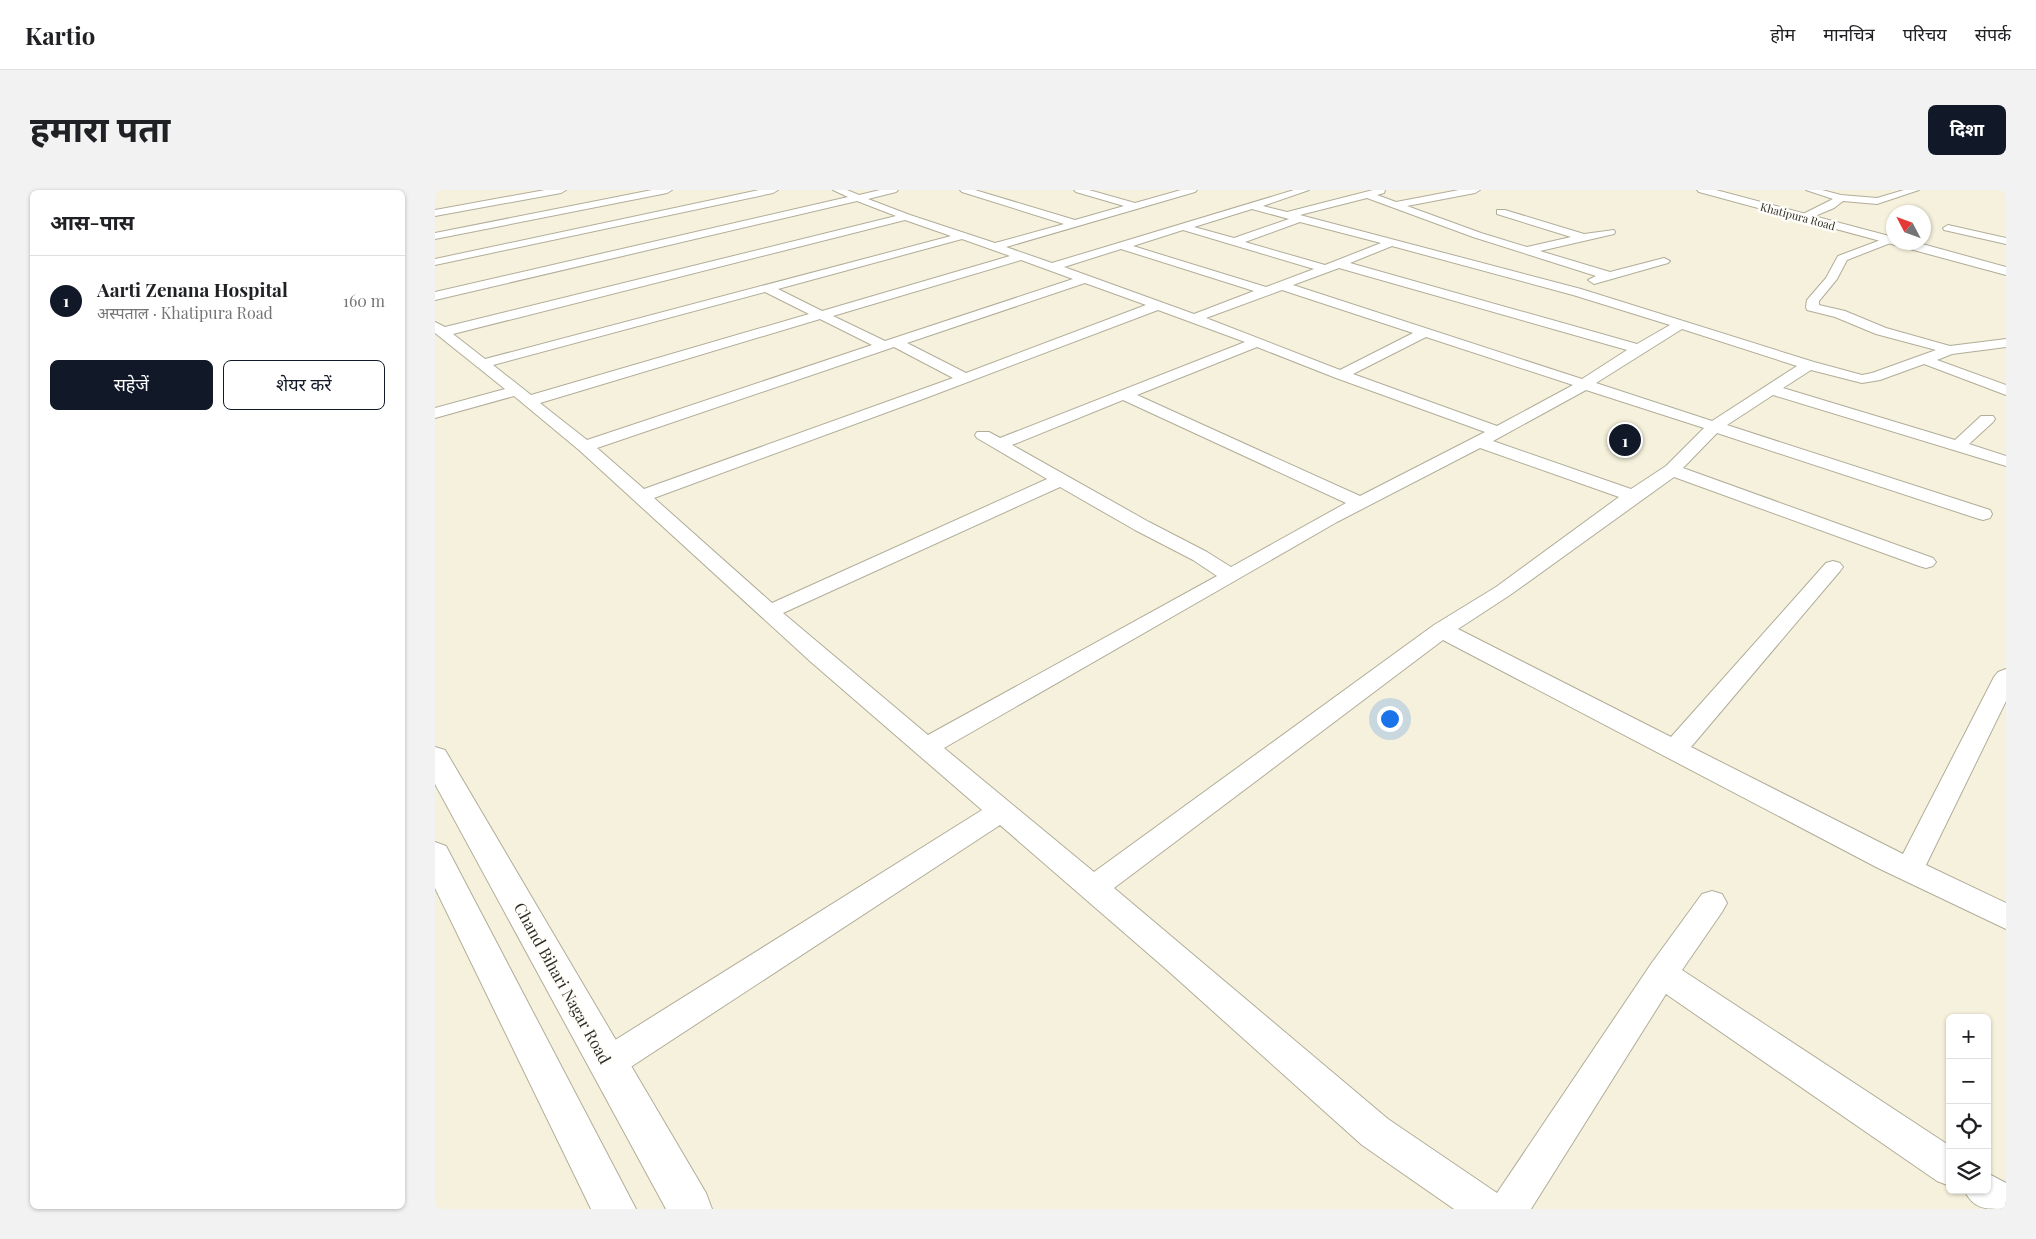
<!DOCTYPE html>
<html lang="hi">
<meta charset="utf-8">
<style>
:root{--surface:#fff;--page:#f2f2f2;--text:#202124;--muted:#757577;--line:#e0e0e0;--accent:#111827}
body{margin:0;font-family:"Playfair Display","Noto Sans Devanagari",serif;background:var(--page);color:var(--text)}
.controls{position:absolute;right:15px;bottom:15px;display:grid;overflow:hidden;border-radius:8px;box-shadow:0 1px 4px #0004}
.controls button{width:45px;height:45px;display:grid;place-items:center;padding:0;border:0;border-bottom:1px solid var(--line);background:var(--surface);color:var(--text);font:25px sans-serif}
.compass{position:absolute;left:1451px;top:15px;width:45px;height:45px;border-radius:50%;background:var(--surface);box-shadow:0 1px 4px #0004;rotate:311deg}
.you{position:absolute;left:954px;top:528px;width:18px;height:18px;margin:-12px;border:4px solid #fff;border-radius:50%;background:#1a73e8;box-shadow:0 0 0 8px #1a73e833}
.badge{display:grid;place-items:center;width:32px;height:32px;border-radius:50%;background:var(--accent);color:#fff;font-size:16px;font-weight:700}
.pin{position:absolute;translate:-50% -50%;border:2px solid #fff;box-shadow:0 1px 5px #0006}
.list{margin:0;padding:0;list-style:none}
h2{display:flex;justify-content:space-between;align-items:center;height:65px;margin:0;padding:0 20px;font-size:21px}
h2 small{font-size:16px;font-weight:400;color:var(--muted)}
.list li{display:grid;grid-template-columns:32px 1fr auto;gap:15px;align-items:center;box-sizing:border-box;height:90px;padding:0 20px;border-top:1px solid var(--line)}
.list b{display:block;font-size:19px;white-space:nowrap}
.list p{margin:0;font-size:16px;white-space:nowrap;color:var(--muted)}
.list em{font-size:16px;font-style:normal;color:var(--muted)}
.actions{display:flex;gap:10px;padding:15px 20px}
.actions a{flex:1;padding:11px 0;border:1px solid var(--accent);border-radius:8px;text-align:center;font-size:18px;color:var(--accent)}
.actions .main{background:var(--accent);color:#fff}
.icon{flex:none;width:28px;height:28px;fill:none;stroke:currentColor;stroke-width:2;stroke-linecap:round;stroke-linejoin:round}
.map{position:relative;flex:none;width:1571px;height:1019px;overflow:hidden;border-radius:8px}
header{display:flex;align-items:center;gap:30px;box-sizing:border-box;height:70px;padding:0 25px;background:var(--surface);border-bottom:1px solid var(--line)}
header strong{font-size:24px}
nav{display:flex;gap:28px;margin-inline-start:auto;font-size:18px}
.intro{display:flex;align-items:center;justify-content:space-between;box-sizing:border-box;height:120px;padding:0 30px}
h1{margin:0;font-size:35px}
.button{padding:12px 22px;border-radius:8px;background:var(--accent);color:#fff;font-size:18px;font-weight:700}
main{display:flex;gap:30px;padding:0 30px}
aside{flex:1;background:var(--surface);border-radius:8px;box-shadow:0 1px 4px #0004}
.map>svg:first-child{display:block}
</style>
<header>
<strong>Kartio</strong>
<nav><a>होम</a><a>मानचित्र</a><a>परिचय</a><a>संपर्क</a></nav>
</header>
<div class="intro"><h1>हमारा पता</h1><a class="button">दिशा</a></div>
<main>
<aside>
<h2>आस-पास<small></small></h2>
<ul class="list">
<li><span class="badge">1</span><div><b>Aarti Zenana Hospital</b><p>अस्पताल · Khatipura Road</p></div><em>160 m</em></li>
</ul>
<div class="actions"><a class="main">सहेजें</a><a>शेयर करें</a></div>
</aside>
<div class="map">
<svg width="1571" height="1019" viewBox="0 0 1571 1019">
<rect width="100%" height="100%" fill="#f5f1dc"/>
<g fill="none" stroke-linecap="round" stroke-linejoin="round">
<g stroke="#b1ad99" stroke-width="2">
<g id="minor">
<polygon points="110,0 131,0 126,3 0,26 0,20"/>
<polygon points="217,0 237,0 232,3 0,49 0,43"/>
<polygon points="324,0 343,0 338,3 0,75 0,69"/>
<path d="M398,0H412L424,5L445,0H463L461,2L433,9L475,25L560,53L629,34L527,2L525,0H540L640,30L689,16L641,2L639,0H654L700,13L746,0H762L760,2L571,57L617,73L859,0H874L828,16L852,22L938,0H950L949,3L942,5L961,12L1024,0H1045L1040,3L972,16L1046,43L1092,57L1136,47L1062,24V20H1070L1149,44L1179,40L1180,42L1179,44L1105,61L1175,82L1229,68L1235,71L1233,73L1159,94L1153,90L1161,86L1038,47L932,8L865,25L1146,99L1379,172L1427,185L1437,183L1501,160L1441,144L1400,127L1372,120L1371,117L1372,110L1391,88L1403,66L1451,48H1458V52L1412,70L1402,89L1384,111V115L1410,121L1451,138L1515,156L1571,149V157L1517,164L1502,170L1571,195V205L1489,174L1445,190L1427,193L1376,180L1348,198L1520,250L1546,226H1558L1560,229L1558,232L1534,254L1571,266V276L1338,205L1292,235L1555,320L1557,324L1555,328L1548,330L1541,328L1282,243L1248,278L1498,368L1501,372L1498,376L1491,378L1484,376L1239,287L1075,405L1023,439L1236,547L1391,373L1398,371L1405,373L1408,377L1405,381L1256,557L1468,664L1559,487L1563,482L1571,479V511L1491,675L1571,713V739L1443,678L1008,450L679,698L953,929L1062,1003L1216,774L1267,704L1277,701L1287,704L1292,713L1287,722L1247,780L1515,956V996L1502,991L1231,804L1096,1019H1019L927,955L731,779L565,635L185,884L173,889L161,884L156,873L161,862L547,620L376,472L144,260L79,206L0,228V218L70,199L0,143V132L10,137L461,26L422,11L0,110V102L413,7ZM817,19L854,29L799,48L759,37ZM470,30L516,46L50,169L18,144ZM865,32L946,53L890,75L810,52ZM748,40L879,79L831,97L698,56ZM527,49L575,66L387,121L343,99ZM957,56L1138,105L1235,135L1202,154L915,73ZM686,59L819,101L759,124L629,77ZM586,70L638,89L450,151L398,126ZM904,78L1192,160L1147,189L858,95ZM650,93L711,115L531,183L472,153ZM847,100L978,143L905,180L771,128ZM330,102L374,124L96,205L58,175ZM723,120L810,152L565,248L554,242H542L540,245L542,248L612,289L337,413L219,308L488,209ZM385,129L437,155L152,250L105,213ZM1247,139L1362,176L1277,231L1161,193ZM991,147L1138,195L1062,236L918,184ZM459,157L518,188L209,299L162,258ZM822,157L901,188L1050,242L925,306L702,205ZM1151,200L1269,238L1231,276L1196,299L1058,251ZM688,210L911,313L796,377L772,362L714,332L577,255ZM1045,258L1184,307L1061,397L999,435L659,682L509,558L902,332ZM625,297L700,340L758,370L782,386L493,545L348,423Z"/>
<polygon points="1371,0 1387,0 1406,5 1442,8 1469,0 1484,0 1442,14 1408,11 1399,18 1368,31 1363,28 1364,26 1398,9"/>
<polygon points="1513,35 1571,48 1571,54 1509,40 1508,38"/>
<path d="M1552,983L1571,993V1019C1548,1019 1539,1019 1529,1000H1552Z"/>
</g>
</g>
<g stroke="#b1ad99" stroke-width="2">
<g id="tertiary">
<polygon points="0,557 10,560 271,1003 277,1019 231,1019 0,594"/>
<polygon points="0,652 11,656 201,1019 156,1019 0,698"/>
</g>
</g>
<g stroke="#b1ad99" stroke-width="2">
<polygon id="secondary" points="1262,0 1281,0 1458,47 1458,52 1480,52 1571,77 1571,85 1264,2"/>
</g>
<use href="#minor" fill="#fff" fill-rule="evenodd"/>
<use href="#tertiary" fill="#fff" fill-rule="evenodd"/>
<use href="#secondary" fill="#fff" fill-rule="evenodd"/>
</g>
<g text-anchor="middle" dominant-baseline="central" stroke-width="5" stroke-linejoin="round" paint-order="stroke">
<g font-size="11" fill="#2e2d25" stroke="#fffefa">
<text transform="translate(1363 26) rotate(15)">Khatipura Road</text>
</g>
<g font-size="16" fill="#2e2d25" stroke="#fffefa">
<text transform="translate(128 793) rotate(61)">Chand Bihari Nagar Road</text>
</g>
</g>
</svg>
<div class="controls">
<button>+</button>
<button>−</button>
<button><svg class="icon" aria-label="locate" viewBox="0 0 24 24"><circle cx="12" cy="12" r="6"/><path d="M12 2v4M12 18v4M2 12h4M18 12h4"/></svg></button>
<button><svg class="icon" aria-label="layers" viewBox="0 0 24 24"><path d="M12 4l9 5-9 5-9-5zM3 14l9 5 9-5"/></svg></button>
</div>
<svg class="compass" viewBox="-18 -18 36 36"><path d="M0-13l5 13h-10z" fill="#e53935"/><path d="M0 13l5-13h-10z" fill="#757577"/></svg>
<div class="you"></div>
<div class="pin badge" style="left:1190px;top:250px">1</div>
</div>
</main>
